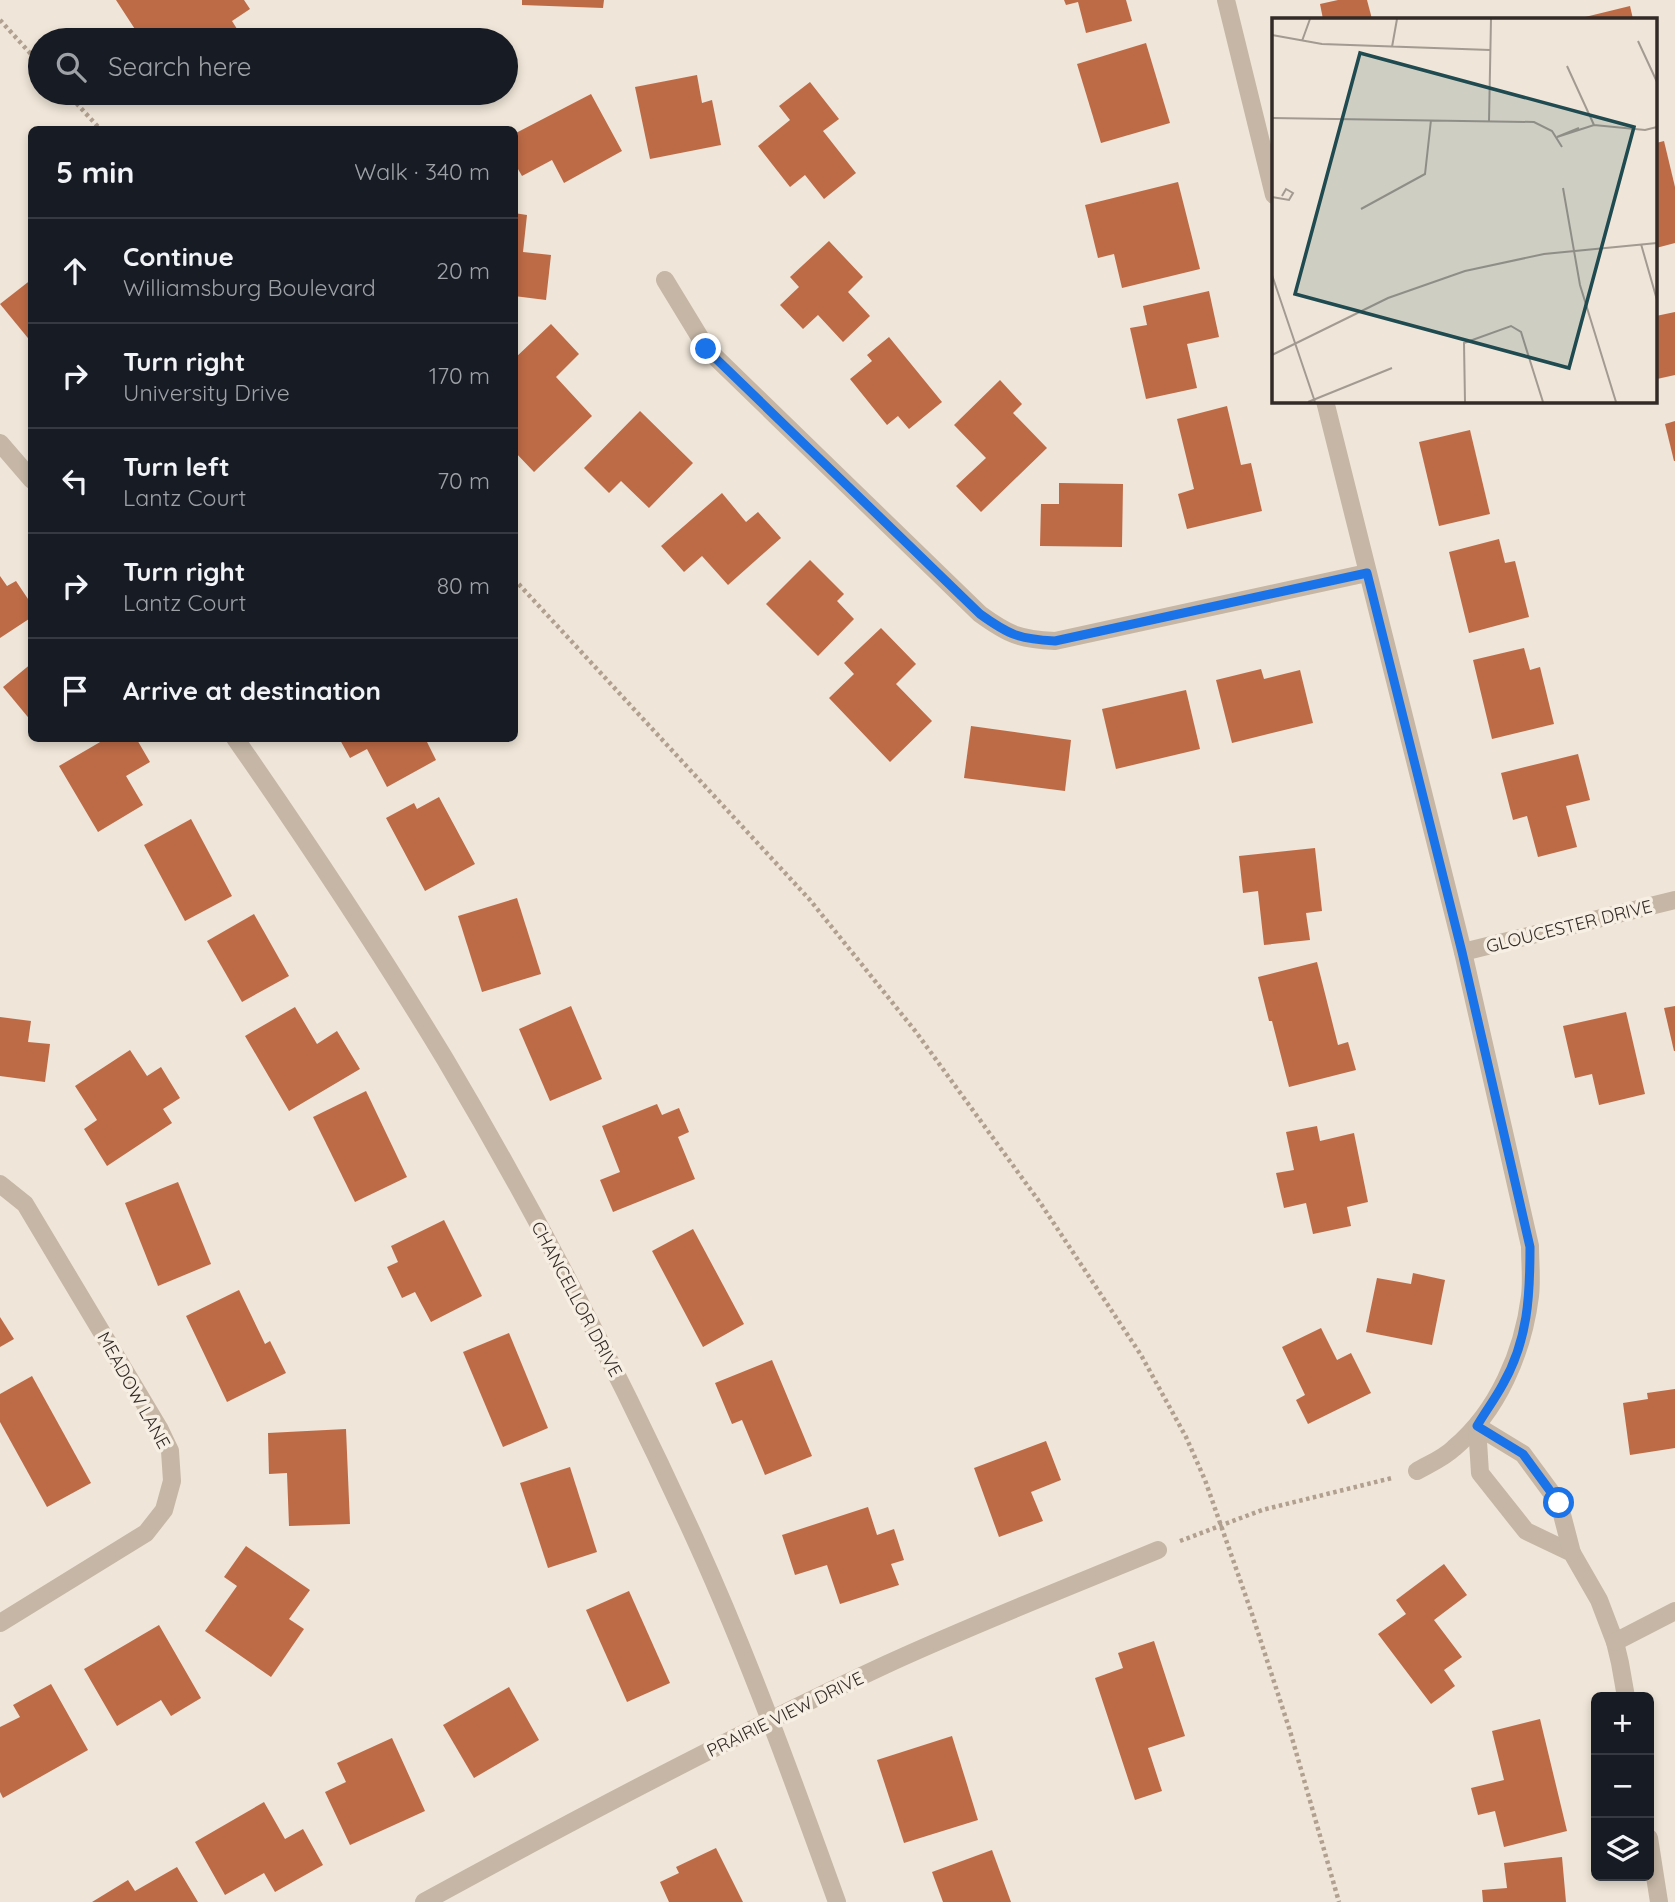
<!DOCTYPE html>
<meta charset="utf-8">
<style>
:root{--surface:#171b24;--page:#242831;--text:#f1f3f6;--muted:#9ea1a6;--line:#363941}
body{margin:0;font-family:Quicksand,sans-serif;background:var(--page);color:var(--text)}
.controls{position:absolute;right:21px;bottom:21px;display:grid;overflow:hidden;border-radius:10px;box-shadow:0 4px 10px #0003}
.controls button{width:63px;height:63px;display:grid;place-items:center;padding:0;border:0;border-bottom:2px solid var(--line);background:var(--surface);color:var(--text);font:35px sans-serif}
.stop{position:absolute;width:21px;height:21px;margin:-16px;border:5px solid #1a73e8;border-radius:50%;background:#fff}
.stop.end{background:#1a73e8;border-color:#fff;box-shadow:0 2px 7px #0008}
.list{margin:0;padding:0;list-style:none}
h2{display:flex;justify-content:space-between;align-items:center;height:91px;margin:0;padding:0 28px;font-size:30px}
h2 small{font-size:23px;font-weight:400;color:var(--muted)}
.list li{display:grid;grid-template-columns:46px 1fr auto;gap:21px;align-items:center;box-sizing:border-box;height:105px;padding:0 28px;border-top:2px solid var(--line)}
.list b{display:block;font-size:26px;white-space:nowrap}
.list p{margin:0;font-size:23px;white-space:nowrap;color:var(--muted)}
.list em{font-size:23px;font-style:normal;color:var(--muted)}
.icon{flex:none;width:38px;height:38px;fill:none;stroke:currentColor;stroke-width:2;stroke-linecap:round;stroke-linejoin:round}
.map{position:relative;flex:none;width:1675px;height:1902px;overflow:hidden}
.search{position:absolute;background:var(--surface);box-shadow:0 4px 10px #0003;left:28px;top:28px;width:490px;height:77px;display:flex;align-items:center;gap:18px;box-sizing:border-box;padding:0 24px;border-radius:38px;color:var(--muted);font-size:26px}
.panel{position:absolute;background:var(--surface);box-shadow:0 4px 10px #0003;left:28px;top:126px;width:490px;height:616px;border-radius:10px}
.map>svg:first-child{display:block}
</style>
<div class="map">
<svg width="1675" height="1902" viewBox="0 0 1675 1902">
<rect width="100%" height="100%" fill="#efe5d8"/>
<g fill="#bd6b47">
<polygon points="116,0 244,0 250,9 232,21 244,40 142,40"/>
<polygon points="522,0 604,0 603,8 522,5"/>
<polygon points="1064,0 1126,0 1132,21 1086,33 1078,2 1066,5"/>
<polygon points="1338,0 1367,0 1372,19 1323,19 1320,4"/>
<polygon points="1630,6 1633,19 1581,19 1581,18"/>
<polygon points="1146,43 1170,123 1101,143 1077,64"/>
<polygon points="697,75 702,103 712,100 721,145 650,159 635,87"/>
<polygon points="810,82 839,119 823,131 856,173 824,199 805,175 790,187 758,146 790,120 779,106"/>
<polygon points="591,94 622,151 564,183 552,160 522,176 514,162 514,134"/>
<polygon points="1664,141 1675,187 1675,243 1656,248 1656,143"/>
<polygon points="1178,182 1200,269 1122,288 1114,254 1098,258 1085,205"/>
<polygon points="514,213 527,215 523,252 551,255 546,300 514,296"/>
<polygon points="829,241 863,277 848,292 870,316 843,342 818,315 803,329 780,305 799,287 790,277"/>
<polygon points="32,279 32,343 0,304"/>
<polygon points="1209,291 1219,337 1187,344 1197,388 1146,399 1130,328 1147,325 1143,306"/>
<polygon points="1675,312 1675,375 1657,379 1656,372 1656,316"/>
<polygon points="551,324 579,354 556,377 592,416 534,472 514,451 514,359"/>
<polygon points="889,337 942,402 909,429 898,416 887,425 850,379 872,361 867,355"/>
<polygon points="1000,380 1022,404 1013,413 1047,448 981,512 956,486 986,458 954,425"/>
<polygon points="1227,406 1241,465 1251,463 1262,511 1187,529 1178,494 1194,489 1177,419"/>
<polygon points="640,411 693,463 649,508 621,481 609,493 584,468"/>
<polygon points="1675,421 1675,461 1674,461 1665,424"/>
<polygon points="1470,430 1490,514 1439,526 1419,442"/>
<polygon points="1059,483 1123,484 1122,547 1040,546 1041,504 1059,504"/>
<polygon points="722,493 746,522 758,512 781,538 728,585 702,556 684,572 661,546"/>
<polygon points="1499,539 1505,563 1515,561 1529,617 1469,633 1449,552"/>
<polygon points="810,560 844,594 837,601 854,619 818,656 766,604"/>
<polygon points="0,576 7,586 16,581 32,605 32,617 0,638"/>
<polygon points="881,628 916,664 896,684 932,721 890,762 829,698 854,674 844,663"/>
<polygon points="1524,648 1530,670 1540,667 1554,724 1492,739 1473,660"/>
<polygon points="32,663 32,722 3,687"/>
<polygon points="1261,669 1264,679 1300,670 1313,723 1232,743 1216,680"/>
<polygon points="1186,690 1200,749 1116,769 1102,709"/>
<polygon points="971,726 1071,740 1065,791 964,778"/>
<polygon points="107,738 136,738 150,762 126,776 143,805 98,832 59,766"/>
<polygon points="339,738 425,738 436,760 387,787 367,749 350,758"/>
<polygon points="1578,754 1590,800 1566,806 1577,847 1538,857 1527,816 1513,820 1501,773"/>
<polygon points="439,797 475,864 425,891 386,818 414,803 417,809"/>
<polygon points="191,819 232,896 185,921 144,845"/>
<polygon points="1315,848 1322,911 1306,913 1310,940 1264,945 1258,891 1243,893 1239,856"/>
<polygon points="517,898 541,974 482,992 458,916"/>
<polygon points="254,914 289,976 242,1002 207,941"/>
<polygon points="1317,962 1338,1045 1348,1042 1356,1070 1289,1087 1272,1021 1269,1021 1258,977"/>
<polygon points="571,1006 602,1079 550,1101 519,1029"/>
<polygon points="1675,1006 1675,1051 1674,1051 1664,1008"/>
<polygon points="295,1007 317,1044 337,1031 360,1069 289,1111 245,1036"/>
<polygon points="1626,1012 1645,1094 1599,1105 1592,1074 1575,1078 1563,1026"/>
<polygon points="0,1017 31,1021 28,1042 50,1044 45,1082 0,1076"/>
<polygon points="130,1050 147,1076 161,1067 180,1098 163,1109 172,1123 107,1166 84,1129 97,1120 75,1086"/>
<polygon points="366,1091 407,1177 355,1202 313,1117"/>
<polygon points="657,1104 662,1115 679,1108 689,1132 678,1137 695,1179 613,1212 600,1180 620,1172 602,1126"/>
<polygon points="1317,1126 1320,1141 1354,1133 1368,1202 1347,1207 1351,1226 1313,1234 1306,1203 1284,1208 1276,1173 1294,1170 1286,1132"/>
<polygon points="178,1182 211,1264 158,1286 125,1203"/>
<polygon points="444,1220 482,1296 431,1322 415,1292 402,1298 387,1267 398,1262 391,1246"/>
<polygon points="693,1229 744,1324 703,1347 652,1251"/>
<polygon points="1413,1273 1445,1280 1432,1345 1366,1332 1377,1278 1411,1284"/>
<polygon points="239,1290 265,1344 270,1341 286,1373 227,1402 186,1316"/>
<polygon points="0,1317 14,1339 0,1347"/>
<polygon points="1321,1328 1337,1360 1351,1353 1371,1393 1308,1424 1296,1400 1305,1395 1282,1347"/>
<polygon points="509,1333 548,1428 503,1447 463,1352"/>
<polygon points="772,1360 812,1456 765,1475 742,1420 732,1424 715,1383"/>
<polygon points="32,1376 91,1483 47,1507 0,1422 0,1394"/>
<polygon points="1675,1389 1675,1448 1630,1455 1623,1403 1648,1399 1647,1393"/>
<polygon points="346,1429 350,1524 289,1526 287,1473 269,1474 268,1433"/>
<polygon points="1046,1441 1061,1480 1031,1492 1043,1521 999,1537 974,1468"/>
<polygon points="570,1467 597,1552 548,1568 520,1483"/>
<polygon points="868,1507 877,1535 894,1529 904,1560 891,1564 899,1585 840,1604 827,1565 795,1575 782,1535"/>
<polygon points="246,1546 310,1590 289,1619 304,1629 271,1677 205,1631 237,1586 224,1577"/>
<polygon points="1444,1564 1467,1595 1434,1620 1462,1657 1444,1670 1455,1686 1431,1704 1378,1634 1406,1614 1396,1600"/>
<polygon points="629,1591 670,1683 627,1702 586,1610"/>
<polygon points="159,1625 201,1698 171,1716 161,1700 117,1726 84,1669"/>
<polygon points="1154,1641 1185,1736 1148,1748 1162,1791 1135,1800 1095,1678 1123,1668 1118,1653"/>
<polygon points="51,1684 88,1750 3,1798 0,1792 0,1727 20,1717 13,1705"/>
<polygon points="509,1687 539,1740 474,1778 443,1725"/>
<polygon points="1540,1719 1567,1831 1504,1847 1495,1811 1478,1815 1471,1788 1504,1780 1492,1731"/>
<polygon points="952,1736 978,1820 904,1843 877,1760"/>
<polygon points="392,1738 425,1811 350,1845 325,1792 346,1782 337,1763"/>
<polygon points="264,1802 285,1839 303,1829 323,1865 275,1892 264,1873 225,1895 195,1842"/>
<polygon points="716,1848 743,1902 669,1902 660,1882 679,1873 676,1867"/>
<polygon points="992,1850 1011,1902 943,1902 932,1872"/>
<polygon points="1562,1857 1566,1902 1483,1902 1482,1890 1507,1888 1504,1863"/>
<polygon points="177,1867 198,1902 92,1902 128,1880 135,1891"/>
</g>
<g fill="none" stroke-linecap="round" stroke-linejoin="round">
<g stroke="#b1a08f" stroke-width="4.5" stroke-dasharray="3.5 3.5" stroke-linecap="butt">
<polyline points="0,20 40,64"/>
<polyline points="67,93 101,130"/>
<polyline points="514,579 810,900 916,1032 1041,1204 1141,1355 1186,1437 1205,1480 1252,1614 1290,1731 1339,1902"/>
<polyline points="1180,1541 1262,1510 1392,1478"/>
</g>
<g stroke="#c5b6a5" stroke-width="18">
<polyline points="1226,0 1274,195"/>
<path d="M665,280L707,349L980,614C1009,635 1019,639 1055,641L1367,573"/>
<path d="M1325,401L1463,952L1530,1246C1530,1263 1532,1280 1530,1296C1523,1352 1498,1411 1454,1448C1444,1458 1429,1464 1417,1471"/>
<polyline points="0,443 32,480"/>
<path d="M235,738C308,843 379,950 445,1059C537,1214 620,1375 695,1539C749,1658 793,1780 837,1902"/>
<polyline points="1463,952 1675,900"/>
<polyline points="0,1184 25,1204 159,1428 170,1451 172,1481 164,1510 146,1533 0,1623"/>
<polyline points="1477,1426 1480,1473 1526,1531 1572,1553 1599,1600 1615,1642 1620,1663 1626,1697"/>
<polyline points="1477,1426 1523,1454 1559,1503 1572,1553"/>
<polyline points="1615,1642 1675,1611"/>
<polyline points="1649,1838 1659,1902"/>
<path d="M424,1902C575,1819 728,1738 885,1665C974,1624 1066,1588 1158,1550"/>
</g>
</g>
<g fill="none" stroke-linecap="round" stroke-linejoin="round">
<path stroke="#1a73e8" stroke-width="9" d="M706,349L980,614C1009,635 1019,639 1055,641L1367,573L1462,952L1530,1247C1530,1296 1528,1340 1503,1384C1495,1399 1485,1412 1477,1426L1523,1454L1559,1503"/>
</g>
<g text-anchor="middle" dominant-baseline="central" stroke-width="7" stroke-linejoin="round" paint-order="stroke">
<g font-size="18" fill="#322a26" stroke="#f7efe3">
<text transform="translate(1569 926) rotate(-14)">GLOUCESTER DRIVE</text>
<text transform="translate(577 1299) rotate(62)">CHANCELLOR DRIVE</text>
<text transform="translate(134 1390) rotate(61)">MEADOW LANE</text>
<text transform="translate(785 1714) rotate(-26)">PRAIRIE VIEW DRIVE</text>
</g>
</g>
<g transform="translate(1272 18)">
<rect width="385" height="385" fill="#efe5d8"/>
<path fill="none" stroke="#a39a91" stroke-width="2" d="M0,17L50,26L218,32M30,23L38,1M366,23L385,64M120,29L125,1M295,48L322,107M0,100L262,104L280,113L290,129M217,103L219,1M285,119L322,107L373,112L385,109M285,119L307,110M291,170L308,267L344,384M0,179L17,182L21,175L14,171L10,178M89,191L153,156L159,102M369,226L385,282M0,257L43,384M0,337L116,280L193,253L272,236L385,225M36,384L120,350M193,384L192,325L239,308L249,314L271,384"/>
<path fill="#1e4a50" fill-opacity="0.15" stroke="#1e4a50" stroke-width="3.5" d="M88,35L362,109L297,350L23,276Z"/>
<rect width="385" height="385" fill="none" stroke="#322a26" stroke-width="3.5"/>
</g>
</svg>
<div class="controls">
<button>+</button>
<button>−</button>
<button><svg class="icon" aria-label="layers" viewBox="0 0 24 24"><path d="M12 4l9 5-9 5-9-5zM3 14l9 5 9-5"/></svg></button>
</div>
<div class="stop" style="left:1559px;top:1503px"></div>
<div class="stop end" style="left:706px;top:349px"></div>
<div class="search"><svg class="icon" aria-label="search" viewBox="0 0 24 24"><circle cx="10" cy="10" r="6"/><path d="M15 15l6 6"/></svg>Search here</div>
<section class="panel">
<h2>5 min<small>Walk · 340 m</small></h2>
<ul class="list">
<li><svg class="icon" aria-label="ahead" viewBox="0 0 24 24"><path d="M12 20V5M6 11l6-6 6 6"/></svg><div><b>Continue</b><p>Williamsburg Boulevard</p></div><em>20 m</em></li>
<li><svg class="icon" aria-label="right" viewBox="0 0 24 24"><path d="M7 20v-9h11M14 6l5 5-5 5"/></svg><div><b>Turn right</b><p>University Drive</p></div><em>170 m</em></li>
<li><svg class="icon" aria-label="left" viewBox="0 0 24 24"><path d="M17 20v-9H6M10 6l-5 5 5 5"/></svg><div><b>Turn left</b><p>Lantz Court</p></div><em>70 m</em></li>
<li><svg class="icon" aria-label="right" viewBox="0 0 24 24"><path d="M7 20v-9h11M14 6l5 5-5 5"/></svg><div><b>Turn right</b><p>Lantz Court</p></div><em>80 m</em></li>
<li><svg class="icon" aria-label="arrive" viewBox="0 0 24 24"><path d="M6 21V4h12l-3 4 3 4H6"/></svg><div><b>Arrive at destination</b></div></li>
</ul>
</section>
</div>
